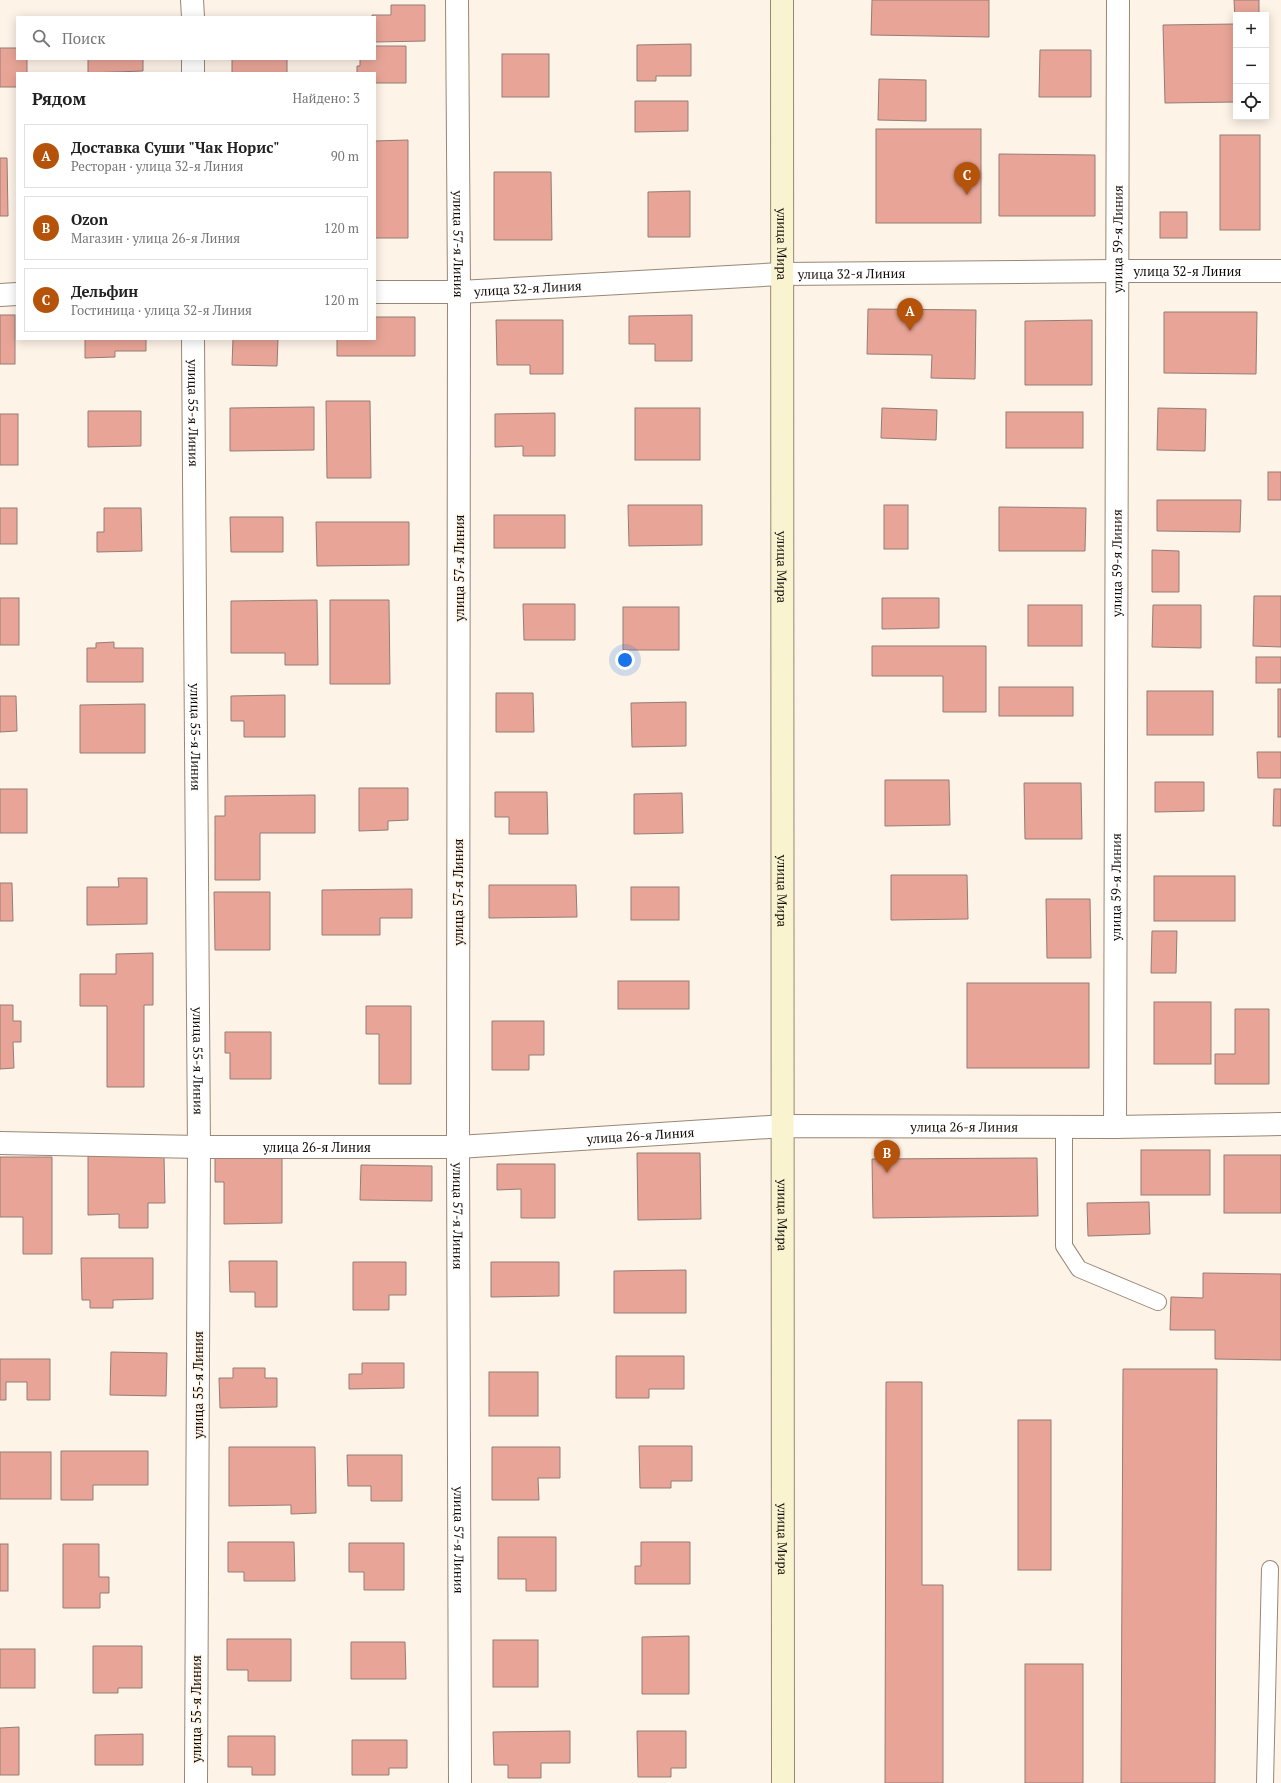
<!DOCTYPE html>
<html lang="ru">
<meta charset="utf-8">
<style>
:root{--surface:#fff;--page:#f6f6f6;--text:#222;--muted:#767676;--line:#e0e0e0;--accent:#b45309}
body{margin:0;font-family:"PT Serif",serif;background:var(--page);color:var(--text)}
.controls{position:absolute;right:12px;top:12px;display:grid;overflow:hidden;border-radius:0px;box-shadow:0 2px 10px #0003}
.controls button{width:36px;height:36px;display:grid;place-items:center;padding:0;border:0;border-bottom:1px solid var(--line);background:var(--surface);color:var(--text);font:20px sans-serif}
.you{position:absolute;left:625px;top:660px;width:14px;height:14px;margin:-10px;border:3px solid #fff;border-radius:50%;background:#1a73e8;box-shadow:0 0 0 6px #1a73e833}
.badge{display:grid;place-items:center;width:26px;height:26px;border-radius:50%;background:var(--accent);color:#fff;font-size:13px;font-weight:700}
.pin{position:absolute;translate:-50% -33px;filter:drop-shadow(0 1px 2px #0008)}
.pin::after{content:'';position:absolute;top:21px;width:14px;height:12px;background:inherit;clip-path:polygon(0 0,100% 0,50% 100%)}
.list{margin:0;padding:0;list-style:none}
h2{display:flex;justify-content:space-between;align-items:center;height:52px;margin:0;padding:0 16px;font-size:17px}
h2 small{font-size:13px;font-weight:400;color:var(--muted)}
.list li{display:grid;grid-template-columns:26px 1fr auto;gap:12px;align-items:center;box-sizing:border-box;height:64px;margin:0 8px 8px;padding:0 8px;border:1px solid var(--line);border-radius:0px}
.list b{display:block;font-size:15px;white-space:nowrap}
.list p{margin:0;font-size:13px;white-space:nowrap;color:var(--muted)}
.list em{font-size:13px;font-style:normal;color:var(--muted)}
.icon{flex:none;width:22px;height:22px;fill:none;stroke:currentColor;stroke-width:2;stroke-linecap:round;stroke-linejoin:round}
.map{position:relative;flex:none;width:1281px;height:1783px;overflow:hidden}
.search{position:absolute;background:var(--surface);box-shadow:0 2px 10px #0003;left:16px;top:16px;width:360px;height:44px;display:flex;align-items:center;gap:10px;box-sizing:border-box;padding:0 14px;border-radius:0px;color:var(--muted);font-size:15px}
.panel{position:absolute;background:var(--surface);box-shadow:0 2px 10px #0003;left:16px;top:72px;width:360px;height:268px;border-radius:0px}
.map>svg:first-child{display:block}
</style>
<div class="map">
<svg width="1281" height="1783" viewBox="0 0 1281 1783">
<rect width="100%" height="100%" fill="#fef3e7"/>
<g fill="#e8a597" stroke="#957c76">
<polygon points="872,0 989,0 989,37 871,35"/>
<polygon points="1234,0 1259,0 1259,15 1236,15 1235,19"/>
<polygon points="391,5 425,5 425,41 375,42 375,17 372,17 372,15 391,15"/>
<polygon points="1236,24 1236,102 1165,103 1163,25"/>
<polygon points="691,44 691,76 656,76 656,81 637,81 637,45"/>
<polygon points="375,46 406,46 406,83 375,83 375,73 357,73 357,66 360,66 360,59 375,59"/>
<polygon points="0,48 17,48 17,59 27,59 27,73 17,73 17,87 0,87"/>
<polygon points="1040,50 1091,50 1091,97 1039,97"/>
<rect x="502" y="54" width="47" height="43"/>
<polygon points="88,59 143,59 143,71 88,73"/>
<rect x="232" y="59" width="55" height="14"/>
<polygon points="879,79 926,80 926,121 878,120"/>
<polygon points="635,101 688,101 688,131 635,132"/>
<rect x="876" y="129" width="105" height="94"/>
<rect x="1220" y="135" width="40" height="95"/>
<polygon points="408,140 408,238 375,238 375,141"/>
<polygon points="999,154 1095,155 1095,216 999,216"/>
<polygon points="0,158 7,158 8,216 0,216"/>
<polygon points="494,172 551,172 552,240 494,240"/>
<polygon points="690,191 690,237 648,237 648,192"/>
<rect x="1160" y="212" width="27" height="26"/>
<polygon points="868,309 976,310 975,379 931,378 932,355 867,354"/>
<polygon points="1164,312 1257,312 1256,374 1164,373"/>
<rect x="0" y="315" width="15" height="49"/>
<polygon points="692,315 692,361 655,361 655,344 629,344 629,316"/>
<polygon points="375,317 415,317 415,356 337,356 337,339 375,339"/>
<polygon points="496,320 563,320 563,374 530,374 530,365 497,365"/>
<polygon points="1092,320 1092,385 1025,385 1025,321"/>
<polygon points="85,339 146,339 146,351 115,351 115,357 85,358"/>
<polygon points="233,339 278,339 277,366 232,365"/>
<polygon points="326,401 370,401 371,478 327,478"/>
<polygon points="314,407 314,450 230,451 230,408"/>
<rect x="635" y="408" width="65" height="52"/>
<polygon points="882,408 937,410 936,440 881,438"/>
<polygon points="1158,408 1206,409 1205,451 1157,450"/>
<polygon points="88,411 141,411 141,446 88,447"/>
<rect x="1006" y="412" width="77" height="36"/>
<polygon points="555,413 555,456 523,456 523,446 495,447 495,414"/>
<rect x="0" y="414" width="18" height="51"/>
<rect x="1268" y="472" width="13" height="28"/>
<polygon points="1157,500 1241,500 1240,532 1157,531"/>
<polygon points="628,505 702,505 702,545 629,546"/>
<rect x="884" y="505" width="24" height="44"/>
<polygon points="999,507 1086,508 1085,551 999,551"/>
<rect x="0" y="508" width="17" height="36"/>
<polygon points="104,508 141,508 142,551 97,552 97,532 104,532"/>
<rect x="494" y="515" width="71" height="33"/>
<polygon points="230,517 283,517 283,552 231,552"/>
<polygon points="316,522 409,522 409,565 317,566"/>
<polygon points="1152,550 1179,551 1179,592 1152,592"/>
<polygon points="1254,596 1281,596 1281,647 1253,646"/>
<rect x="0" y="598" width="19" height="47"/>
<polygon points="882,598 939,598 939,628 882,629"/>
<polygon points="317,600 318,665 285,665 285,653 231,653 231,601"/>
<polygon points="330,600 389,600 390,684 330,684"/>
<polygon points="523,604 575,604 575,640 524,640"/>
<rect x="1028" y="605" width="54" height="41"/>
<polygon points="1153,605 1201,605 1201,648 1152,647"/>
<rect x="623" y="607" width="56" height="43"/>
<polygon points="114,642 114,648 143,648 143,682 87,682 87,648 96,648 96,643"/>
<polygon points="872,646 986,646 986,712 943,712 943,676 872,676"/>
<rect x="1256" y="657" width="25" height="26"/>
<rect x="999" y="687" width="74" height="29"/>
<rect x="1278" y="689" width="3" height="48"/>
<rect x="1147" y="691" width="66" height="44"/>
<polygon points="496,693 533,693 534,732 496,732"/>
<polygon points="285,695 285,737 244,737 244,721 231,721 231,696"/>
<polygon points="0,696 16,696 17,731 0,732"/>
<polygon points="686,702 686,746 632,747 631,703"/>
<polygon points="145,704 145,753 80,753 80,705"/>
<polygon points="1257,752 1281,752 1281,778 1258,778"/>
<polygon points="885,780 949,780 950,825 885,826"/>
<polygon points="1155,782 1204,782 1204,811 1155,812"/>
<polygon points="1024,783 1081,783 1082,839 1025,839"/>
<polygon points="359,788 408,788 408,820 388,821 388,830 359,831"/>
<rect x="0" y="789" width="27" height="44"/>
<polygon points="1274,789 1281,789 1281,826 1273,826"/>
<polygon points="495,792 547,792 548,834 509,834 509,817 495,817"/>
<polygon points="682,793 683,833 634,834 634,794"/>
<polygon points="315,795 315,833 260,833 260,880 215,880 215,816 225,816 225,796"/>
<polygon points="891,875 967,875 968,919 891,920"/>
<rect x="1154" y="876" width="81" height="45"/>
<polygon points="118,878 147,878 147,924 87,925 87,887 119,887"/>
<polygon points="0,883 12,883 13,921 0,921"/>
<polygon points="489,885 576,885 577,917 489,918"/>
<rect x="631" y="887" width="48" height="33"/>
<polygon points="412,889 412,918 380,918 380,935 322,935 322,890"/>
<polygon points="214,892 270,892 270,950 215,950"/>
<polygon points="1046,899 1090,899 1091,958 1047,958"/>
<polygon points="1152,931 1177,931 1176,973 1151,973"/>
<polygon points="153,953 153,1005 144,1005 144,1087 107,1087 107,1006 80,1006 80,974 116,974 116,954"/>
<rect x="618" y="981" width="71" height="28"/>
<rect x="967" y="983" width="122" height="85"/>
<rect x="1154" y="1002" width="57" height="62"/>
<polygon points="0,1005 13,1005 13,1021 21,1021 21,1042 13,1042 14,1068 0,1069"/>
<polygon points="366,1006 411,1006 411,1084 379,1084 379,1034 366,1034"/>
<polygon points="1235,1009 1269,1009 1269,1084 1215,1084 1215,1054 1235,1054"/>
<polygon points="492,1021 544,1021 544,1055 529,1055 529,1070 492,1070"/>
<polygon points="225,1032 271,1032 271,1079 230,1079 230,1053 225,1053"/>
<rect x="1141" y="1150" width="69" height="45"/>
<polygon points="637,1153 700,1153 701,1219 638,1220"/>
<rect x="1224" y="1155" width="57" height="58"/>
<polygon points="88,1156 164,1156 165,1203 148,1203 148,1228 119,1228 119,1214 88,1215"/>
<polygon points="282,1156 282,1223 224,1224 224,1182 215,1182 215,1157"/>
<polygon points="0,1157 52,1157 52,1254 23,1254 23,1217 0,1217"/>
<polygon points="1037,1158 1038,1216 873,1218 872,1159"/>
<polygon points="497,1164 555,1164 555,1218 521,1218 521,1189 497,1190"/>
<polygon points="361,1165 432,1166 432,1201 360,1200"/>
<polygon points="1149,1202 1150,1234 1088,1236 1087,1203"/>
<polygon points="81,1258 153,1258 153,1299 113,1300 113,1308 90,1308 90,1300 82,1300"/>
<polygon points="229,1261 277,1261 277,1307 255,1307 255,1292 230,1292"/>
<polygon points="353,1262 406,1262 406,1295 389,1295 389,1310 353,1310"/>
<polygon points="491,1262 559,1262 559,1296 491,1297"/>
<polygon points="686,1270 686,1313 614,1313 614,1271"/>
<polygon points="1203,1273 1281,1274 1281,1360 1215,1359 1215,1330 1170,1330 1171,1297 1203,1298"/>
<polygon points="111,1352 167,1353 166,1396 110,1395"/>
<polygon points="616,1356 684,1356 684,1389 649,1389 649,1398 616,1398"/>
<polygon points="0,1359 50,1359 50,1400 27,1400 27,1382 6,1382 6,1400 0,1400"/>
<polygon points="362,1363 404,1363 404,1388 349,1389 349,1374 362,1374"/>
<polygon points="233,1368 265,1368 265,1378 277,1378 277,1407 220,1408 219,1378 233,1378"/>
<polygon points="1123,1369 1217,1369 1215,1783 1121,1783"/>
<rect x="489" y="1372" width="49" height="44"/>
<polygon points="886,1382 922,1382 922,1585 943,1585 943,1783 885,1783"/>
<rect x="1018" y="1420" width="33" height="150"/>
<polygon points="639,1446 692,1446 692,1481 671,1481 671,1488 640,1488"/>
<polygon points="229,1447 315,1447 316,1513 291,1514 291,1505 229,1506"/>
<polygon points="492,1447 560,1447 560,1478 538,1478 539,1500 492,1500"/>
<polygon points="61,1451 148,1451 148,1485 93,1485 93,1500 61,1500"/>
<rect x="0" y="1452" width="51" height="47"/>
<polygon points="347,1455 402,1455 402,1501 371,1501 371,1486 348,1486"/>
<polygon points="498,1537 556,1537 556,1591 526,1591 526,1579 498,1579"/>
<polygon points="228,1542 294,1542 295,1581 244,1581 244,1572 228,1572"/>
<polygon points="641,1542 690,1542 690,1584 635,1584 635,1566 641,1566"/>
<polygon points="349,1543 404,1543 404,1590 364,1590 364,1572 349,1572"/>
<rect x="0" y="1544" width="8" height="47"/>
<polygon points="63,1544 99,1544 99,1577 109,1577 109,1593 100,1593 100,1608 63,1608"/>
<polygon points="689,1636 689,1694 642,1694 642,1637"/>
<polygon points="227,1639 291,1639 291,1681 248,1681 248,1670 227,1670"/>
<rect x="493" y="1640" width="45" height="47"/>
<polygon points="351,1642 405,1642 406,1679 351,1679"/>
<polygon points="93,1646 142,1646 142,1688 118,1688 118,1693 93,1693"/>
<rect x="0" y="1649" width="35" height="39"/>
<rect x="1025" y="1664" width="58" height="119"/>
<polygon points="19,1727 19,1775 0,1775 0,1728"/>
<polygon points="570,1731 570,1763 541,1763 541,1778 508,1778 508,1765 494,1765 493,1732"/>
<polygon points="637,1731 686,1731 686,1768 671,1768 671,1777 638,1777"/>
<polygon points="143,1734 143,1765 95,1765 95,1735"/>
<polygon points="228,1736 275,1736 275,1775 252,1775 252,1767 228,1767"/>
<polygon points="352,1740 407,1740 407,1768 389,1768 389,1775 352,1775"/>
</g>
<g fill="none" stroke-linecap="round" stroke-linejoin="round">
<g stroke="#988776" stroke-width="18">
<g id="lane">
<polyline points="1064,1127 1064,1246 1079,1269 1158,1302"/>
<polyline points="1265,1783 1270,1569"/>
</g>
</g>
<g stroke="#988776" stroke-width="24">
<g id="street">
<polyline points="192,0 193,17"/>
<path id="s1" d="M457,0L459,292L458,1147L460,1783"/>
<polyline points="193,59 193,73"/>
<path id="s2" d="M375,292H459L781,274L1117,271H1281"/>
<polyline points="0,295 17,294"/>
<path id="s3" d="M193,339L199,1147L196,1783"/>
<path id="s4" d="M1115,1127L1118,0"/>
<path id="s5" d="M0,1143L199,1147H458L784,1126L1115,1127L1281,1124"/>
</g>
</g>
<g stroke="#988776" stroke-width="24">
<g id="secondary">
<path id="s6" d="M782,0L783,1783"/>
</g>
</g>
<use href="#lane" stroke="#fff" stroke-width="16"/>
<use href="#street" stroke="#fff" stroke-width="22"/>
<use href="#secondary" stroke="#f9f3d0" stroke-width="22"/>
</g>
<g text-anchor="middle" dominant-baseline="central" stroke-width="3" stroke-linejoin="round" paint-order="stroke">
<g font-size="13" fill="#100a05" stroke="#fef3e7">
<text stroke="none"><textPath href="#s4" startOffset="888">улица 59-я Линия</textPath></text>
<text stroke="none"><textPath href="#s1" startOffset="244">улица 57-я Линия</textPath></text>
<text stroke="none"><textPath href="#s6" startOffset="244">улица Мира</textPath></text>
<text stroke="none"><textPath href="#s2" startOffset="813">улица 32-я Линия</textPath></text>
<text stroke="none"><textPath href="#s2" startOffset="477">улица 32-я Линия</textPath></text>
<text stroke="none"><textPath href="#s2" startOffset="153">улица 32-я Линия</textPath></text>
<text stroke="none"><textPath href="#s3" startOffset="74">улица 55-я Линия</textPath></text>
<text stroke="none"><textPath href="#s4" startOffset="564">улица 59-я Линия</textPath></text>
<text stroke="none"><textPath href="#s6" startOffset="567">улица Мира</textPath></text>
<text transform="translate(459 568) rotate(-90)">улица 57-я Линия</text>
<text stroke="none"><textPath href="#s3" startOffset="398">улица 55-я Линия</textPath></text>
<text stroke="none"><textPath href="#s4" startOffset="240">улица 59-я Линия</textPath></text>
<text stroke="none"><textPath href="#s6" startOffset="891">улица Мира</textPath></text>
<text transform="translate(458 892) rotate(-90)">улица 57-я Линия</text>
<text stroke="none"><textPath href="#s3" startOffset="722">улица 55-я Линия</textPath></text>
<text stroke="none"><textPath href="#s5" startOffset="965">улица 26-я Линия</textPath></text>
<text stroke="none"><textPath href="#s5" startOffset="641">улица 26-я Линия</textPath></text>
<text stroke="none"><textPath href="#s5" startOffset="317">улица 26-я Линия</textPath></text>
<text stroke="none"><textPath href="#s1" startOffset="1216">улица 57-я Линия</textPath></text>
<text stroke="none"><textPath href="#s6" startOffset="1215">улица Мира</textPath></text>
<text transform="translate(198 1385) rotate(-90)">улица 55-я Линия</text>
<text stroke="none"><textPath href="#s1" startOffset="1540">улица 57-я Линия</textPath></text>
<text stroke="none"><textPath href="#s6" startOffset="1539">улица Мира</textPath></text>
<text transform="translate(196 1709) rotate(-90)">улица 55-я Линия</text>
</g>
</g>
</svg>
<div class="controls">
<button>+</button>
<button>−</button>
<button><svg class="icon" aria-label="locate" viewBox="0 0 24 24"><circle cx="12" cy="12" r="6"/><path d="M12 2v4M12 18v4M2 12h4M18 12h4"/></svg></button>
</div>
<div class="you"></div>
<div class="pin badge" style="left:910px;top:331px">A</div>
<div class="pin badge" style="left:887px;top:1173px">B</div>
<div class="pin badge" style="left:967px;top:195px">C</div>
<div class="search"><svg class="icon" aria-label="search" viewBox="0 0 24 24"><circle cx="10" cy="10" r="6"/><path d="M15 15l6 6"/></svg>Поиск</div>
<section class="panel">
<h2>Рядом<small>Найдено: 3</small></h2>
<ul class="list">
<li><span class="badge">A</span><div><b>Доставка Суши &quot;Чак Норис&quot;</b><p>Ресторан · улица 32-я Линия</p></div><em>90 m</em></li>
<li><span class="badge">B</span><div><b>Ozon</b><p>Магазин · улица 26-я Линия</p></div><em>120 m</em></li>
<li><span class="badge">C</span><div><b>Дельфин</b><p>Гостиница · улица 32-я Линия</p></div><em>120 m</em></li>
</ul>
</section>
</div>
